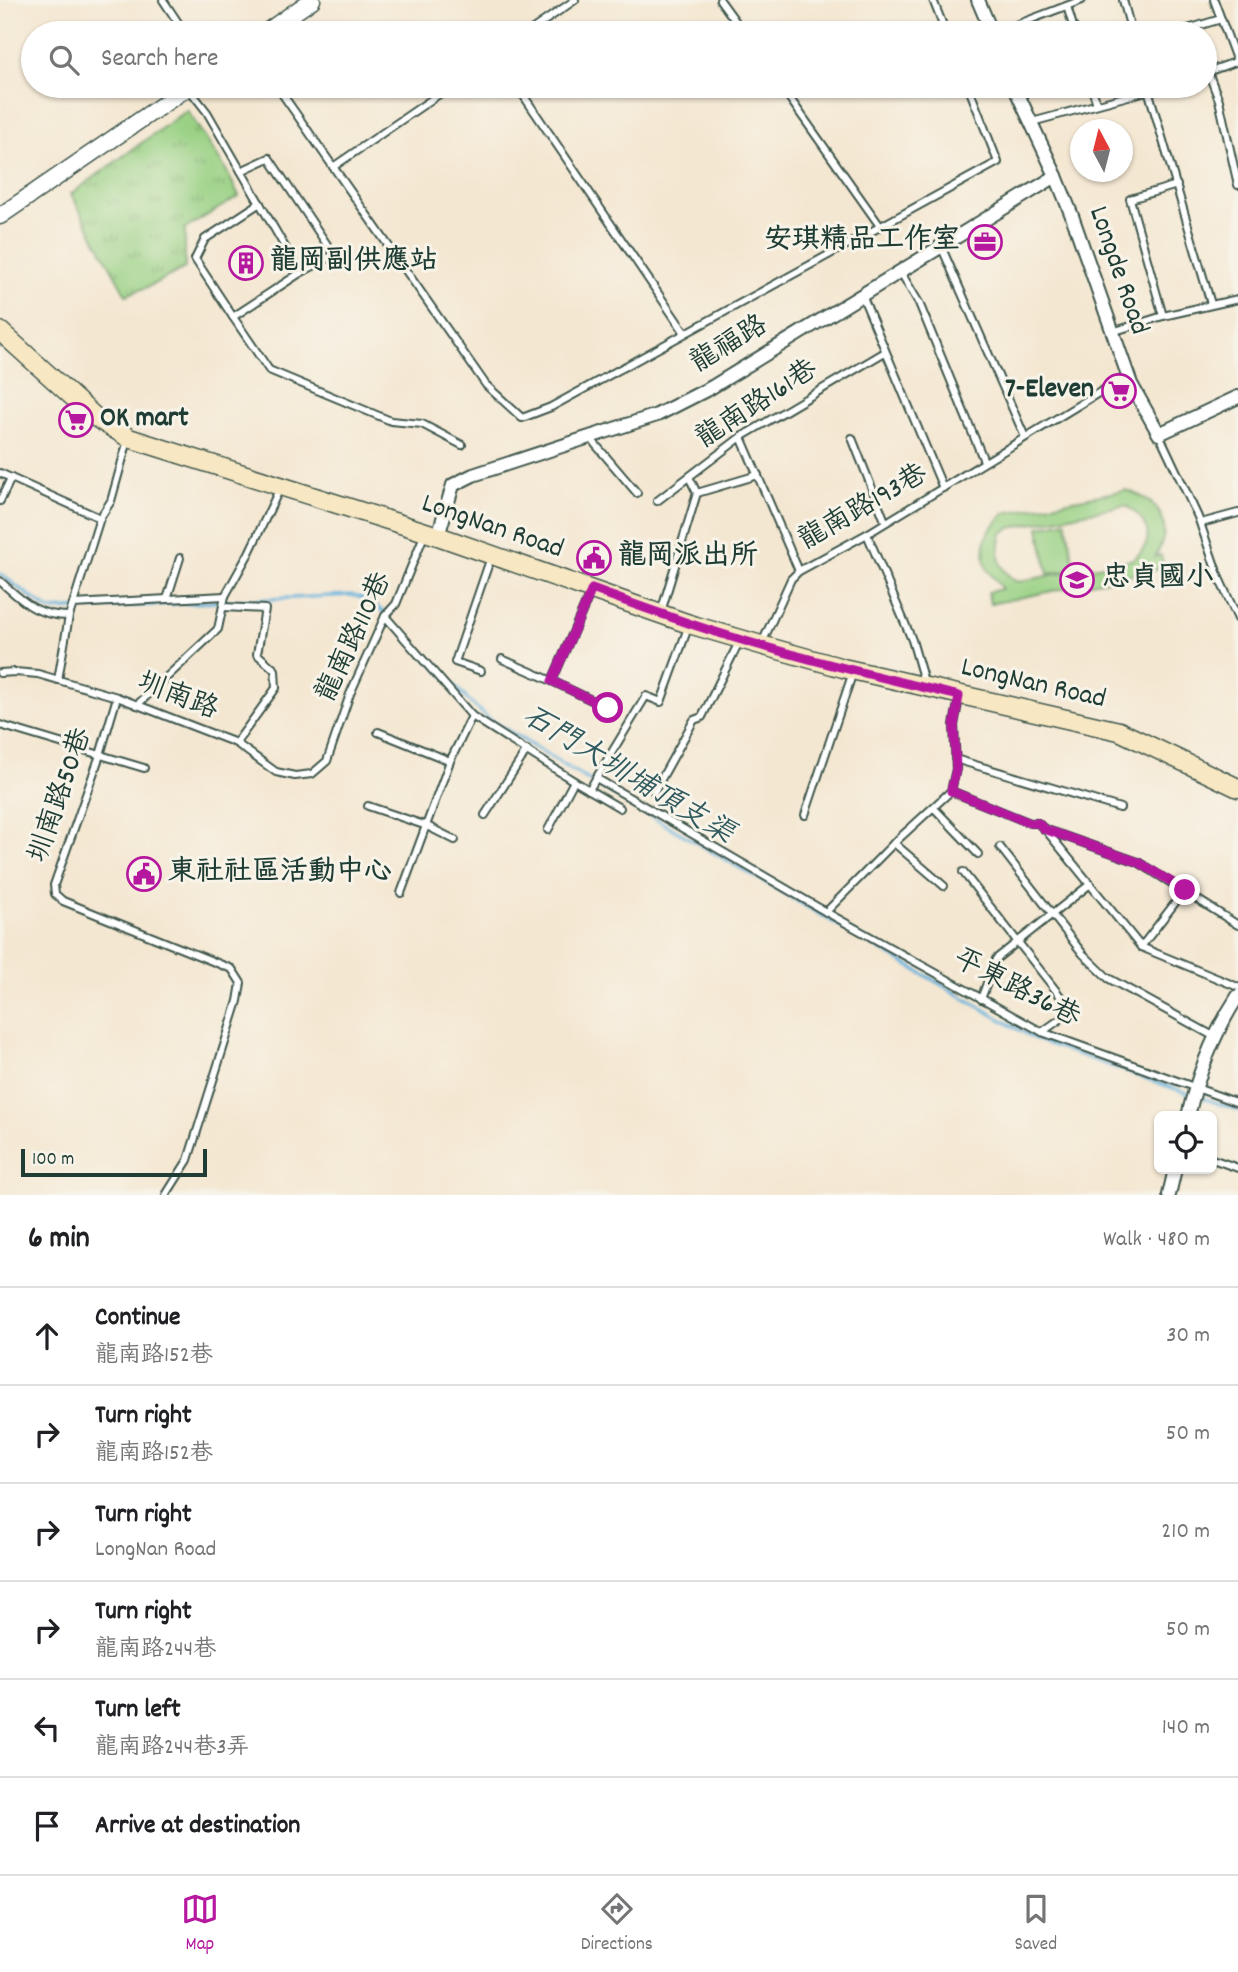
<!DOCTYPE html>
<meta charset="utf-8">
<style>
:root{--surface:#fff;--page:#f2f2f2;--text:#202124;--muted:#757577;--line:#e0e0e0;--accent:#b5179e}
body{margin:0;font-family:Dekko,"LXGW WenKai TC",sans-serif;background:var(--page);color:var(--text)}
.controls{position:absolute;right:21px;bottom:21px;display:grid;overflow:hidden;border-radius:10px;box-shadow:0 2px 5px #0004}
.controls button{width:63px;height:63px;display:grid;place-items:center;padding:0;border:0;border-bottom:2px solid var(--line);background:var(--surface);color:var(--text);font:35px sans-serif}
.compass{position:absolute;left:1070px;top:119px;width:63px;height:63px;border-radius:50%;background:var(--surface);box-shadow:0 2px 5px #0004;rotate:353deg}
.scale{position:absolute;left:21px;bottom:18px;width:186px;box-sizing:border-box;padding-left:7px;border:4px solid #1f3d34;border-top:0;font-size:19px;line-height:24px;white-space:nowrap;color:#1f3d34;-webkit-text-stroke:5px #f7f3e8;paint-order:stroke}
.stop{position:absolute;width:21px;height:21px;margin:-16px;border:5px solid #b5179e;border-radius:50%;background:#fff}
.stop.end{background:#b5179e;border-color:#fff;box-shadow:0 2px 7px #0008}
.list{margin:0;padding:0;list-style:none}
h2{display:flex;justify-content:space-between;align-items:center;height:91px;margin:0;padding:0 28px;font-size:30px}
h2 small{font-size:23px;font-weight:400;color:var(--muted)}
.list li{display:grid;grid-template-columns:46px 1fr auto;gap:21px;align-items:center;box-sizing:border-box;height:98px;padding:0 28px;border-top:2px solid var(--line)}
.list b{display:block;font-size:26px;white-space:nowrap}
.list p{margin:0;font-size:23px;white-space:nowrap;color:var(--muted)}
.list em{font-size:23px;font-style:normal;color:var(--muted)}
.icon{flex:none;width:38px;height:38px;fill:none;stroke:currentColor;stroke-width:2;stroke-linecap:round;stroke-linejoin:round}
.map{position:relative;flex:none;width:1238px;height:1195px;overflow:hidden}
.search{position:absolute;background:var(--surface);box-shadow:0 2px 5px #0004;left:21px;right:21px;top:21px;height:77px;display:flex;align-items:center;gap:18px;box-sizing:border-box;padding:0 24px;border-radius:38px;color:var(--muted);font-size:26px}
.sheet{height:679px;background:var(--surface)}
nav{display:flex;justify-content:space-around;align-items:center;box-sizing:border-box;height:98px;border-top:2px solid var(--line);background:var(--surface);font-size:19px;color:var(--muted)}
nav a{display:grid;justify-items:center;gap:4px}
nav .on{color:var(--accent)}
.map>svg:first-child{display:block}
</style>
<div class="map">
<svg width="1238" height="1195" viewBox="0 0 1238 1195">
<defs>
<pattern id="park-tufts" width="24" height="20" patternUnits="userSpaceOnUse" patternTransform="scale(1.75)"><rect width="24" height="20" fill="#97d082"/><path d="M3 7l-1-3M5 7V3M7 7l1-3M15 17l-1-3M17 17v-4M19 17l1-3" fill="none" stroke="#7baa6b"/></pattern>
</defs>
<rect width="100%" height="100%" fill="#f7f3e8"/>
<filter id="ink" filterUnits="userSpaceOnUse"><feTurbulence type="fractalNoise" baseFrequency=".0143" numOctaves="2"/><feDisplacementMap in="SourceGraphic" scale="14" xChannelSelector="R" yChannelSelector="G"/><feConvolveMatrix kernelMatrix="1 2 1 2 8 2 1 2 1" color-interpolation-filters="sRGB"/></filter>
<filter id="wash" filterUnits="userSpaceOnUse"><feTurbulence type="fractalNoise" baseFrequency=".00686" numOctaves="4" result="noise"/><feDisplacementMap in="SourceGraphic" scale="28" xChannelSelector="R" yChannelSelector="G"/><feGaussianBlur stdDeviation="1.57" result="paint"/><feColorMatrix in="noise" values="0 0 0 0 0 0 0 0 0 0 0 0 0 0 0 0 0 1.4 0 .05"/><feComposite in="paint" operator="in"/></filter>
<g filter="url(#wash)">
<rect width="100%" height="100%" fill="#f4e7d1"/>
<g fill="#97d082" stroke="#5b865b" stroke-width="2" fill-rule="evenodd">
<path d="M1126,490C1160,501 1175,524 1155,557L1161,555L1164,568L990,604L988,592L1002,589L987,569L984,559L985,542L989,531L1005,513ZM1125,505C1148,519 1158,541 1133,559L1017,582C996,568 997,556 1002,533L1010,528Z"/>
<polygon points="1066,521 1075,569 1048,574 1039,527"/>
</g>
<polygon fill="url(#park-tufts)" stroke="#5b865b" stroke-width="2" points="187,110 225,168 239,196 185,229 185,268 150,286 126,295 71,194"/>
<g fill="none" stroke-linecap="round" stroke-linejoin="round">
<g stroke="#61b1dc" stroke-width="3.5">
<polyline points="0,574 49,610 352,595 366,599 385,613"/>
<polyline points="398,627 470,702 489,719 580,775 1035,1039 1190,1094"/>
<polyline points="1197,1096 1238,1110"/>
</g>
</g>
</g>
<g filter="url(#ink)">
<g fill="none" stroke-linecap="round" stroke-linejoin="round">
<g stroke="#3f564c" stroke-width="10">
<g id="service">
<polyline points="163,0 185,33"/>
<polyline points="720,0 744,33"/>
<polyline points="933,0 946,33"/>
<polyline points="1123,0 1132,33"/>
<polyline points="1214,0 1237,62"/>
<polyline points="1067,6 1075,33"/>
<polyline points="527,33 575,0"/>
<polyline points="995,33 1082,0"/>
<polyline points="1174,33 1221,19"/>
<polyline points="1207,72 1238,61"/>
<polyline points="1208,72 1219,100 1238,185"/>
<polyline points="517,86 685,333"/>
<polyline points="781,86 880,226"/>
<polyline points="1091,86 1097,104"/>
<polyline points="1147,86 1211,304"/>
<polyline points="278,88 486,385 522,418 551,407 998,162 968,86"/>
<polyline points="189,89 207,112 300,273 233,317 269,370 391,421 422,424 462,445"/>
<polyline points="1032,122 1165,86"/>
<polyline points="333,167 451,86"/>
<polyline points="241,171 269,158 334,255 300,273"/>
<polyline points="941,246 1025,437"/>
<polyline points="900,271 919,303 984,461"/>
<polyline points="862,295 943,488"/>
<polyline points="1163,316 1130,199 1177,185"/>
<polyline points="233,317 195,259 205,239 260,203"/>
<polyline points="1112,332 1163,316 1238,299"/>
<polyline points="1159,434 1198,517 1219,578 1238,619"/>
<polyline points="741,437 799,571"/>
<polyline points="590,438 637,493"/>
<polyline points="852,438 885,521"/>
<polyline points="0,473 100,518"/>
<polyline points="697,493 758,475"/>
<polyline points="0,501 11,478"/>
<polyline points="657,501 741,437 885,352"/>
<polyline points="1201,523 1238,513"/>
<polyline points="867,534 912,640 925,685"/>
<path d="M0,581C24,602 36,616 69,616L73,604L225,596"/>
<polyline points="591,591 552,681 608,708"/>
<polyline points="167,599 180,558"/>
<polyline points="73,604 100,518 111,501 128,440"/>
<polyline points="223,607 265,609 257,654 275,670 276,688 236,743"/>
<polyline points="661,612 697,493 689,477"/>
<polyline points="385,616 472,716 574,781 620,808"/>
<polyline points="762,643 791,579 799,571 867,534 1128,375"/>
<polyline points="502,659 552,681"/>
<polyline points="481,671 455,662 491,557"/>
<polyline points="0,673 15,672 38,674 117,697 236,743 276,772 295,776 312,774 327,761 350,694 385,616 396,604 425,533"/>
<polyline points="58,680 69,616"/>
<polyline points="117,697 100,755 54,885 55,894 63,901 232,969 241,983 238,1001 188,1160 166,1195"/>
<polyline points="137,705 218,629 225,596 249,553 281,486"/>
<polyline points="0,725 144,768"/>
<polyline points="378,732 450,761"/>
<polyline points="955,759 1120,808"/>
<polyline points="596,778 826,912 1042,1032 1238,1103"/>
<polyline points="589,790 646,696 661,702 689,625"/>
<polyline points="951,791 1030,823 1038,823 1044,829 1138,862 1238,925"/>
<polyline points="654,792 694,720 702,717 740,640"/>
<polyline points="368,806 427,826 455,840"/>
<polyline points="934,808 978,854"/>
<polyline points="485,815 527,750"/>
<polyline points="805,815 853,672"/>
<polyline points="1045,829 1141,947 1238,987"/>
<polyline points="548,830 574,781"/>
<polyline points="894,843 944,886"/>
<polyline points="1000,847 1083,954 1108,978 1215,1037"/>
<polyline points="963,872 1072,1011 1042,1032"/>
<polyline points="401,893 450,761 472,716"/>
<polyline points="826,912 894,843 951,791 956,769 954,725 959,698"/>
<polyline points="1141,947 1185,890"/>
<polyline points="981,999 996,959 1089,885"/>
<polyline points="1212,1159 1238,1168"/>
</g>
</g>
<g stroke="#3f564c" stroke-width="16">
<g id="minor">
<polyline points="978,0 992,33"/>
<polyline points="1014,86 1056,176 1072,216 1131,384 1159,434 1238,397"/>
<polyline points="438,536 453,485 473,475 657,415 712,387 1056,176"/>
<path d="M1188,1116C1198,1074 1214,1033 1238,996"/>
<polyline points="1169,1195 1175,1169"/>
</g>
</g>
<g stroke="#3f564c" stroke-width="19">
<g id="tertiary">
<polyline points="265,33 312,0"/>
<polyline points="0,216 190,86"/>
</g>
</g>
<g stroke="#3f564c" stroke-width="21">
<polyline id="secondary" points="0,331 95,417 129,438 438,536 689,624 761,645 843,668 1119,731 1238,788"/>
</g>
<use href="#service" stroke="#fff" stroke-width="6"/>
<use href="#minor" stroke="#fff" stroke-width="12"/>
<use href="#tertiary" stroke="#fff" stroke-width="16"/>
<use href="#secondary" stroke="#f7e8c3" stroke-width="18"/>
</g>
</g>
<g fill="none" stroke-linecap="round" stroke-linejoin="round" filter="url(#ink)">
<path stroke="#b5179e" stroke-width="9" d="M608,708L552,681L592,589C624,601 656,612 688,623C777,653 868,674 959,696L954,726L956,769L951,791L1030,823H1038L1044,829L1138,862L1185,890"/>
</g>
<defs>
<g id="office-ring" transform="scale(1.75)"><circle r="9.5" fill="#f7f3e8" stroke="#b5179e" stroke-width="1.5"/><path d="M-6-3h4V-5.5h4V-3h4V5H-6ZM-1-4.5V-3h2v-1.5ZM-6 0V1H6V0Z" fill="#b5179e"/></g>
<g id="building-ring" transform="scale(1.75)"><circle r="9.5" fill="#f7f3e8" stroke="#b5179e" stroke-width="1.5"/><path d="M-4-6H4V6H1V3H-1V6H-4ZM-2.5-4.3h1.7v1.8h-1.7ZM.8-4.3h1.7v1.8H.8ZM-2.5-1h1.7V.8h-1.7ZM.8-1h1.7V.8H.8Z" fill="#b5179e"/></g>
<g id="supermarket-ring" transform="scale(1.75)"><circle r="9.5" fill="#f7f3e8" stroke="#b5179e" stroke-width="1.5"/><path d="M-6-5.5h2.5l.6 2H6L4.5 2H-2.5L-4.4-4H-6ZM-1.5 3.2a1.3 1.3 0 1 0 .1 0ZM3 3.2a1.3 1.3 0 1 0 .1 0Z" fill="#b5179e"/></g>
<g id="civic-ring" transform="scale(1.75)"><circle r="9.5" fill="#f7f3e8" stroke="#b5179e" stroke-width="1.5"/><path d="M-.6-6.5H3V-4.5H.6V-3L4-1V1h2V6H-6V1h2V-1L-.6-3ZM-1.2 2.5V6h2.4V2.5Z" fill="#b5179e"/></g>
<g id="school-ring" transform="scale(1.75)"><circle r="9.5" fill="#f7f3e8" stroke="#b5179e" stroke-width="1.5"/><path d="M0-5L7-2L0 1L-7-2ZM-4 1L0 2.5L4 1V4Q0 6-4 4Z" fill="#b5179e"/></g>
</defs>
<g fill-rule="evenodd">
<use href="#office-ring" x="985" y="242"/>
<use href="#building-ring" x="246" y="263"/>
<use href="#supermarket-ring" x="1119" y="391"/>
<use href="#supermarket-ring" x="76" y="420"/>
<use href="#civic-ring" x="594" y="558"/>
<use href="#school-ring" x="1077" y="580"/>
<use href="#civic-ring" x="144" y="874"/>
</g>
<g text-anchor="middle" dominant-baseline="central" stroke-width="6" stroke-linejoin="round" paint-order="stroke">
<g font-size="28" font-weight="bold" fill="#1f3d34" stroke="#f7f3e8" text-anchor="start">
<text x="960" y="242" text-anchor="end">安琪精品工作室</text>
<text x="270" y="263">龍岡副供應站</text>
<text x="1094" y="391" text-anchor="end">7-Eleven</text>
<text x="100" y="420">OK mart</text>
<text x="618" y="558">龍岡派出所</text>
<text x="1102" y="580">忠貞國小</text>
<text x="168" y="874">東社社區活動中心</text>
</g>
<g font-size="28" fill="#1f3d34" stroke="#f7f3e8">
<text transform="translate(1117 271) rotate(71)">Longde Road</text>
<text transform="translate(730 346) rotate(-31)">龍福路</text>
<text transform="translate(758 406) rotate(-33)">龍南路161巷</text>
<text transform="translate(864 509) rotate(-30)">龍南路193巷</text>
<text transform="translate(492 528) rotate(19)">LongNan Road</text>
<text transform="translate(356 638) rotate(-65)">龍南路110巷</text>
<text transform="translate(1033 685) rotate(13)">LongNan Road</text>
<text transform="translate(177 698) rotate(21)">圳南路</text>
<text transform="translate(62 796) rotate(-71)">圳南路50巷</text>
<text transform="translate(1016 990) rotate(27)">平東路36巷</text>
</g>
<g font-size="30" font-style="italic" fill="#305a5e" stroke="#f7f3e8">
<text transform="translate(627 777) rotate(31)">石門大圳埔頂支渠</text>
</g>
</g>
</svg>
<div class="controls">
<button><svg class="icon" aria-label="locate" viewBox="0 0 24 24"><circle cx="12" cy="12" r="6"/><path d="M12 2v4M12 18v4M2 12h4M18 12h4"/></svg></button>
</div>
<svg class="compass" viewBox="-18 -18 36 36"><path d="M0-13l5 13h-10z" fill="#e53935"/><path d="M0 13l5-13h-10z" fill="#757577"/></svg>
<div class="scale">100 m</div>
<div class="stop" style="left:608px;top:708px"></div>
<div class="stop end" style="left:1185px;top:890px"></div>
<div class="search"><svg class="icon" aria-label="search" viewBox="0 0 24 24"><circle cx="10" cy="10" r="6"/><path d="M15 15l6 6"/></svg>Search here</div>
</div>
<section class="sheet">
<h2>6 min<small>Walk · 480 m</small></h2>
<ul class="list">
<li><svg class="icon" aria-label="ahead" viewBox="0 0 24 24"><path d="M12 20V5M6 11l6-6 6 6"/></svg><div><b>Continue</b><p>龍南路152巷</p></div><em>30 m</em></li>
<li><svg class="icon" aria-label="right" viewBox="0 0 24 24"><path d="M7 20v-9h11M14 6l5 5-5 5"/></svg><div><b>Turn right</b><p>龍南路152巷</p></div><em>50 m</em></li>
<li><svg class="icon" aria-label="right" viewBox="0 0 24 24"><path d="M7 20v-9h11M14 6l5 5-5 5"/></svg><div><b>Turn right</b><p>LongNan Road</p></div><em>210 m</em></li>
<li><svg class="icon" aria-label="right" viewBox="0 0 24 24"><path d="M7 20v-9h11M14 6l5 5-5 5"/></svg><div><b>Turn right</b><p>龍南路244巷</p></div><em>50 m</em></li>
<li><svg class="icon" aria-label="left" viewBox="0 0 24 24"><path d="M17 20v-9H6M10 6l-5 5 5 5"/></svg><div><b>Turn left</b><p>龍南路244巷3弄</p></div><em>140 m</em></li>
<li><svg class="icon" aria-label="arrive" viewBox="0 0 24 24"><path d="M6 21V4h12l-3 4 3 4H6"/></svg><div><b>Arrive at destination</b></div></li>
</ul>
</section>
<nav>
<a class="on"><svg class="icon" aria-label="map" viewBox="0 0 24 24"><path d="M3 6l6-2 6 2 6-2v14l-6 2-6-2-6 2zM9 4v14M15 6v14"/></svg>Map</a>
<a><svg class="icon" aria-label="directions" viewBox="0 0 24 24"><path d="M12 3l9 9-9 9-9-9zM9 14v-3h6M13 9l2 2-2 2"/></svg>Directions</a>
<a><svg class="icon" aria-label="saved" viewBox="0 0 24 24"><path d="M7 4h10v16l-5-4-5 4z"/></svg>Saved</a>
</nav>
